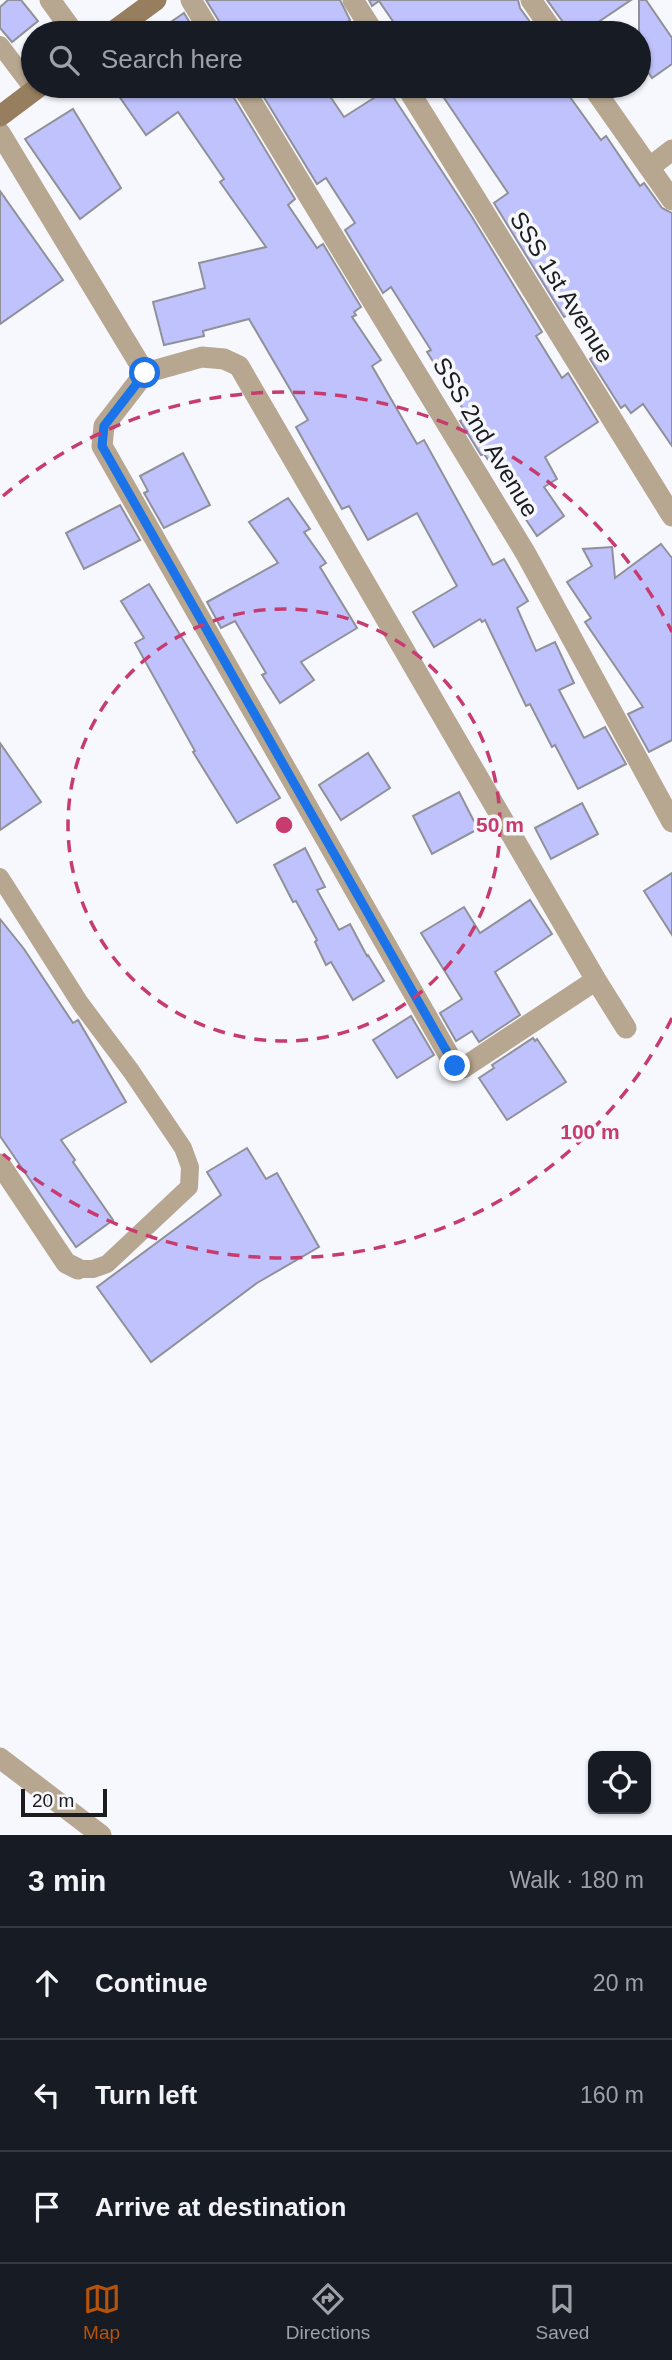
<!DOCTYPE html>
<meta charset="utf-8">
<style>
:root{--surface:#171b24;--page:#242831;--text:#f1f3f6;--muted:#9ea1a6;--line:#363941;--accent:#b45309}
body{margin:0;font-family:Helvetica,sans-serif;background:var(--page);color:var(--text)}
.controls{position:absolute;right:21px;bottom:21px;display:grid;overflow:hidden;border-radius:14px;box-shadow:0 2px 5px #0004}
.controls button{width:63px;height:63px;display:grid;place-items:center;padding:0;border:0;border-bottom:2px solid var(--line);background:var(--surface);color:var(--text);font:35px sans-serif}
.scale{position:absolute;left:21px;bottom:18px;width:86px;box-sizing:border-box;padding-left:7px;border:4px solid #1c1c1f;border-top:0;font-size:19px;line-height:24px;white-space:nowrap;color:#1c1c1f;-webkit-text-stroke:5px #f7f8fe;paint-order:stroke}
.stop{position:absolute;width:21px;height:21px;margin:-16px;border:5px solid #1a73e8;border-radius:50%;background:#fff}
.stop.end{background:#1a73e8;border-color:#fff;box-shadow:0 2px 7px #0008}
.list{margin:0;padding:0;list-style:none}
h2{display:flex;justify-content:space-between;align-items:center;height:91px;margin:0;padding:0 28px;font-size:30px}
h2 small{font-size:23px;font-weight:400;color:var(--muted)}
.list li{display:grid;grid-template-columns:46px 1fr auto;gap:21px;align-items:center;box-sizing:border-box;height:112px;padding:0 28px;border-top:2px solid var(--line)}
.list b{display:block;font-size:26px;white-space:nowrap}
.list em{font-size:23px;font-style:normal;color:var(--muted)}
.icon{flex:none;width:38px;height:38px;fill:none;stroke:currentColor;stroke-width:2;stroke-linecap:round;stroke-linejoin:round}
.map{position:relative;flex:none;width:672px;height:1835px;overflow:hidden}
.search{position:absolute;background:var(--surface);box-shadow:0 2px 5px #0004;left:21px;right:21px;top:21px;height:77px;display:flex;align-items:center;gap:18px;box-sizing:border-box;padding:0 24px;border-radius:38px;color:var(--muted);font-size:26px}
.sheet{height:427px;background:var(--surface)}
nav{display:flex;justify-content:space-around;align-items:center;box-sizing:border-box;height:98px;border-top:2px solid var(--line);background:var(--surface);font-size:19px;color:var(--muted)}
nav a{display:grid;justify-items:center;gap:4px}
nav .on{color:var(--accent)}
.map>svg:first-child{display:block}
</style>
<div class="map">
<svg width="672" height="1835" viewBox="0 0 672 1835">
<rect width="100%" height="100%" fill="#f7f8fe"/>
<g fill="#bfc2fc" stroke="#909198" stroke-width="2">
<polygon points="8,0 21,0 38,21 12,42 0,28 0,7"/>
<polygon points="206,0 340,0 350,20 345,24 351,33 224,33 222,26"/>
<polygon points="369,0 518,0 520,8 538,33 401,33 379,1 372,6"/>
<polygon points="547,0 631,0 582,33 567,33 565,25"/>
<polygon points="639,0 646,0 672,38 672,64 652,78 639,58"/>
<polygon points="184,13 196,33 155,33"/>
<polygon points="112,86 229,86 231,93 295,199 288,205 317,248 323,244 361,307 354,312 356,315 352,317 381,360 372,366 417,444 424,440 493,565 504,559 528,601 517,608 536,651 555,642 574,683 559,690 584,738 605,727 626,764 578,789 555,745 552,747 530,704 526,706 485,620 482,622 480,619 434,647 413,612 457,586 417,513 368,540 349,506 342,509 320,470 296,427 308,420 249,319 203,331 204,336 164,345 153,302 205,288 199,263 266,247 220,182 224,179 178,112 146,135"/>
<polygon points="257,86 323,86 344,117 388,89 472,217 542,332 536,336 562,378 568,373 598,422 545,457 557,479 544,487 564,516 537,536 519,509 523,506 499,468 495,470 484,454 481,455 460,421 468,417 427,352 431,350 391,287 383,293 345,230 355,223 326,178 317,184"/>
<polygon points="436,86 562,86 601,140 606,136 640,186 644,183 662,208 672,213 672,446 643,404 631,413 625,405 621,408 590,359 600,352 573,312 564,317 494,203 508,193"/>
<polygon points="73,109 121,188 80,219 25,139"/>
<polygon points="0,191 63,280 0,324"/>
<polygon points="183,453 210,505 164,528 144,493 148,491 140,476"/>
<polygon points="288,498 310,529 304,532 326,563 320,567 357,628 301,662 314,680 280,703 262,675 266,673 235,621 221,628 207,602 278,563 249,522"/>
<polygon points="120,505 140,540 84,569 66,533"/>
<polygon points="661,544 672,558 672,740 649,752 628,714 643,707 585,622 591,618 567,582 592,566 583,549 612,547 615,578"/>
<polygon points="149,584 280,798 237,823 193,752 195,751 135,643 144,638 121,601"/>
<polygon points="0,743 41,802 0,830"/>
<polygon points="368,753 390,788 341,820 319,785"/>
<polygon points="459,792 478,829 432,854 413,816"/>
<polygon points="582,803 598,834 551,859 535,828"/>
<polygon points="305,848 325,887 317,890 339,930 350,924 367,956 368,955 384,981 353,1000 331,962 326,965 315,942 317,940 296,901 293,902 274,865"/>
<polygon points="672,873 672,935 644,891"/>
<polygon points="530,900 552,934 495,972 520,1015 479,1042 472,1031 456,1041 440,1013 462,999 421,933 464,907 480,933"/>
<polygon points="0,919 24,949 73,1023 78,1020 126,1102 61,1140 75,1160 73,1162 113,1220 76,1247 0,1136"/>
<polygon points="411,1016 434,1055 397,1078 373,1040"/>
<polygon points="533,1038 535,1041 537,1039 566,1082 507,1120 479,1078 494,1068 492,1065"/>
<polygon points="247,1148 266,1179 277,1173 319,1247 257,1283 151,1362 97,1287 221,1195 207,1172"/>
</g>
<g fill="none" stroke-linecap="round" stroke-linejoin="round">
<g stroke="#b7a690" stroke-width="18">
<polyline points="0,45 34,90"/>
<polyline points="0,877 80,1003 131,1071 183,1148 190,1167 189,1187 107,1264 93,1269 78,1269"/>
</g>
<g stroke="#b7a690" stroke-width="21">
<polyline points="50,0 74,33"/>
<polyline points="191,0 211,33"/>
<polyline points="353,0 374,33"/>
<polyline points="531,0 554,33"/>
<polyline points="242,86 526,554 672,822"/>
<polyline points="406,86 672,516"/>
<polyline points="592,86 672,200"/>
<polyline points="0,133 145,373"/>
<polyline points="650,167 672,150"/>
<polyline points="596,980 463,1068 455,1066 102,446 104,426 145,373 202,357 224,359 239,366 596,980 626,1028"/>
<polyline points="0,1164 66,1263 78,1269"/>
<polyline points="0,1758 101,1835"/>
</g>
<g stroke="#977e5e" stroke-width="21">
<polyline points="111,33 156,0"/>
<polyline points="0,116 40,86"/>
</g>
</g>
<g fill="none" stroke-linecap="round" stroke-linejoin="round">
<polyline stroke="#1a73e8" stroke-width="9" points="145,373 104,426 102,446 455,1066"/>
</g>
<g fill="none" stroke="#c73b6e" stroke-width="3.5" stroke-dasharray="12 9">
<circle cx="284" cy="825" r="216"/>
<path d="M672 1018A433 433 0 0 1 3 1154M3 496A433 433 0 0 1 672 632"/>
</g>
<g text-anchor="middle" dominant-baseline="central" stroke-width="7" stroke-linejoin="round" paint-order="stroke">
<g font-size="24" fill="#1c1c1f" stroke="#f7f8fe">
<text transform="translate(562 287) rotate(58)">SSS 1st Avenue</text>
<text transform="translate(486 437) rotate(59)">SSS 2nd Avenue</text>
</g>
</g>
<circle cx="284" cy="825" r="10" fill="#c73b6e" stroke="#f7f8fe" stroke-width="3.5"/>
<g font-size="21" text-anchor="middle" font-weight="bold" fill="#c73b6e" stroke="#f7f8fe" stroke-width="7" stroke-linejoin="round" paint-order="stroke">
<text x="500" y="832">50 m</text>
<text x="590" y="1139">100 m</text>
</g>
</svg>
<div class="controls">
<button><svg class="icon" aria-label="locate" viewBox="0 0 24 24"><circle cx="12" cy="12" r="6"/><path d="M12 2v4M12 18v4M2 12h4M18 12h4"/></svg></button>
</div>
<div class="scale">20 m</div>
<div class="stop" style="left:145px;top:373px"></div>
<div class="stop end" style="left:455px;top:1066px"></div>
<div class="search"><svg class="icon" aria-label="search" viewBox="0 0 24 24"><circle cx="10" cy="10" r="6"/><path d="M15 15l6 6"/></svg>Search here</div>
</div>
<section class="sheet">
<h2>3 min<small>Walk · 180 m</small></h2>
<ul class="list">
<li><svg class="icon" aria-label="ahead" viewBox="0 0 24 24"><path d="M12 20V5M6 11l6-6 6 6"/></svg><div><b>Continue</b></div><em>20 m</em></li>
<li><svg class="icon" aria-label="left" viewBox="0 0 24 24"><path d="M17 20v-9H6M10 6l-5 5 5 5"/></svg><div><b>Turn left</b></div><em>160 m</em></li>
<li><svg class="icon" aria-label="arrive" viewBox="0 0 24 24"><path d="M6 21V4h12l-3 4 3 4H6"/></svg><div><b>Arrive at destination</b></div></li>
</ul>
</section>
<nav>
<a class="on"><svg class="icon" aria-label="map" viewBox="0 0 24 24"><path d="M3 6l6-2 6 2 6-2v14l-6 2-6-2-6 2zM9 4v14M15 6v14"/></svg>Map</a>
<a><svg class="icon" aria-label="directions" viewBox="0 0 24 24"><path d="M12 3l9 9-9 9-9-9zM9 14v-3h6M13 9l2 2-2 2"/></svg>Directions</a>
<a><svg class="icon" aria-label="saved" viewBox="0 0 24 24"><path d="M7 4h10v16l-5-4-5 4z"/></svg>Saved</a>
</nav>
